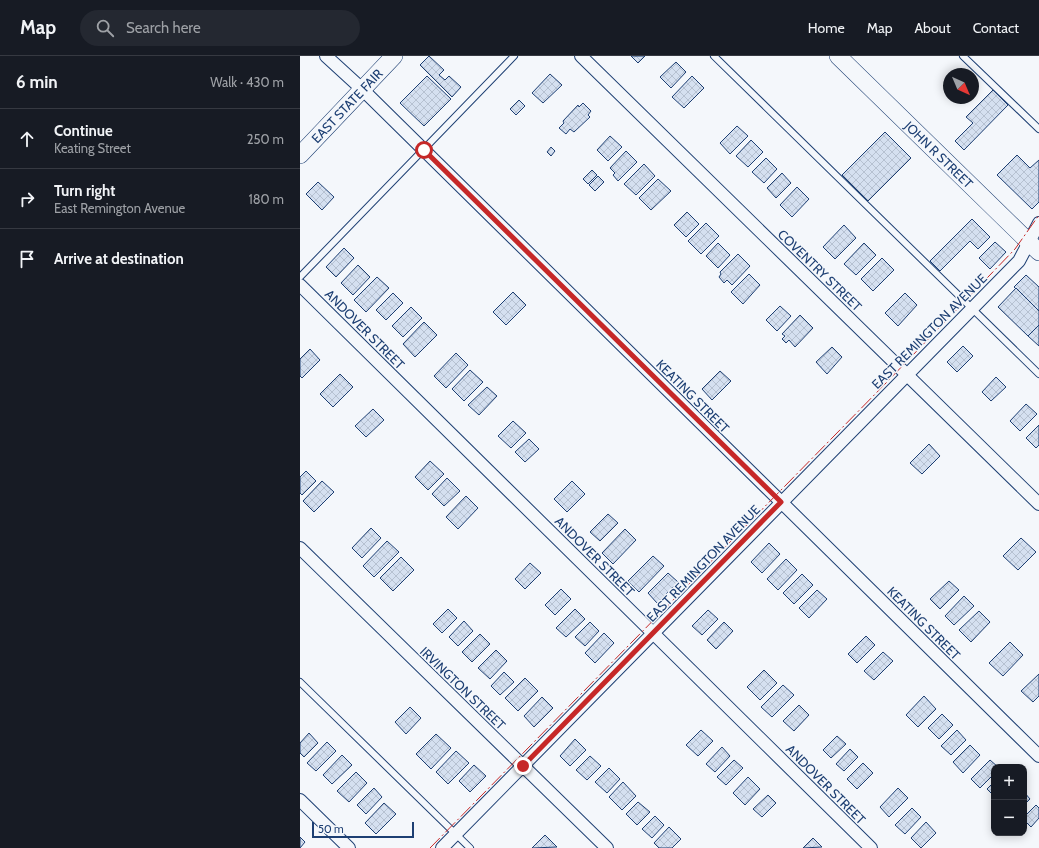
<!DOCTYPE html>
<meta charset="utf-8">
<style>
:root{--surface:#171b24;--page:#242831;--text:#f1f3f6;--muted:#9ea1a6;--line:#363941}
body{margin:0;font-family:Cabin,sans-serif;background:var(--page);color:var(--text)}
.controls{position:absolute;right:12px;bottom:12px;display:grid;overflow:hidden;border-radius:8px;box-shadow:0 2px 10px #0003}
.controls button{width:36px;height:36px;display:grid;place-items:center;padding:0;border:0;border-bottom:1px solid var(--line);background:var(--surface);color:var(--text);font:20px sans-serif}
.compass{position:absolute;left:643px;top:12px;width:36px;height:36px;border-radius:50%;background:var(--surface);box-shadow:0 2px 10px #0003;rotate:136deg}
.scale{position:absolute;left:12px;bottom:10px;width:102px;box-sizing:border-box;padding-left:4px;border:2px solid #1d3f73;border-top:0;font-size:11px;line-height:14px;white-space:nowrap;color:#1d3f73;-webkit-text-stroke:3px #f4f7fb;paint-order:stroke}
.stop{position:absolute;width:12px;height:12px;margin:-9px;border:3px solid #c62828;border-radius:50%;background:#fff}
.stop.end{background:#c62828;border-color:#fff;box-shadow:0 1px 4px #0008}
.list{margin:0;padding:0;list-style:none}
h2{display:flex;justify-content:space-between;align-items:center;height:52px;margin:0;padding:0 16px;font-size:17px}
h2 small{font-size:13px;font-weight:400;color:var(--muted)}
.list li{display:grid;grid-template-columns:26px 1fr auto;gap:12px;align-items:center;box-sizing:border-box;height:60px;padding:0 16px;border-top:1px solid var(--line)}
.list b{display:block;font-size:15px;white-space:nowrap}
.list p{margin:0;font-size:13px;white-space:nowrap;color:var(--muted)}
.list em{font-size:13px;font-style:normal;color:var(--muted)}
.icon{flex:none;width:22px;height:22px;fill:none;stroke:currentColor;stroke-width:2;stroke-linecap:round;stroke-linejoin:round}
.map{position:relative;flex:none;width:739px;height:792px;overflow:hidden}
header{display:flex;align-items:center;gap:24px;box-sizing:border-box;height:56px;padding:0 20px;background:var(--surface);border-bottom:1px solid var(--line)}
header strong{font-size:19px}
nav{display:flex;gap:22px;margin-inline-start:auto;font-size:14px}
.search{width:280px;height:36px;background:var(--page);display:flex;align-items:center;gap:10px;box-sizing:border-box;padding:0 14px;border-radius:22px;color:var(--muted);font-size:15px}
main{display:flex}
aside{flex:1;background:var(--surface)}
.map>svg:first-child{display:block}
</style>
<header>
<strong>Map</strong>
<div class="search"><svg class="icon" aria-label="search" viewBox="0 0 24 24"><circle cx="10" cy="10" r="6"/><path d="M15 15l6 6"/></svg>Search here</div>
<nav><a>Home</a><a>Map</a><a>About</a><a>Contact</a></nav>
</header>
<main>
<aside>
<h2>6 min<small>Walk · 430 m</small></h2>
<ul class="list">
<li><svg class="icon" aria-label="ahead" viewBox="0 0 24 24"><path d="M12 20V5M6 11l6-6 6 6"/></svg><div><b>Continue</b><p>Keating Street</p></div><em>250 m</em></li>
<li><svg class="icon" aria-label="right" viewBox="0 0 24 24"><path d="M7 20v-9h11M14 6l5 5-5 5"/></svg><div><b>Turn right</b><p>East Remington Avenue</p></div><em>180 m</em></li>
<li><svg class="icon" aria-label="arrive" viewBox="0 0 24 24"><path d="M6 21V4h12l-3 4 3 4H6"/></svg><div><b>Arrive at destination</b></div></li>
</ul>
</aside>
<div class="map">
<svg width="739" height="792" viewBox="0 0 739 792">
<defs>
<pattern id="building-cross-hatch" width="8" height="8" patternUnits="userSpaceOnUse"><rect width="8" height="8" fill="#d5e0f0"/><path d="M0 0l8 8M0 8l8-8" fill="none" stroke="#b6c1d1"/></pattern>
</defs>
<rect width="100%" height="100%" fill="#f4f7fb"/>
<g fill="url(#building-cross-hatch)" stroke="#1d3f73">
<polygon points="129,0 144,14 139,19 145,24 149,20 161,31 152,41 120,9"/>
<polygon points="331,0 345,0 338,7"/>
<polygon points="376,6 386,16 371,32 360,21"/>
<polygon points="250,18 262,29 243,47 232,37"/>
<polygon points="127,20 151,43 124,70 100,47"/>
<polygon points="392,20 404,32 384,52 372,41"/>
<polygon points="693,34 708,49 664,94 655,85 673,67 666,61"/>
<polygon points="219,44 225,50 216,59 210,53"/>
<polygon points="283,47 291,55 288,59 290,61 274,76 270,73 266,78 259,72 264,67 263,65 278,49 279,51"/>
<polygon points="437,70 448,80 430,98 420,87"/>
<polygon points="585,76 611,102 568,145 542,119"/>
<polygon points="310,80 322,91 308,105 297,94"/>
<polygon points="451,84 463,96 448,111 436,100"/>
<polygon points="251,91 255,95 251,100 247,96"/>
<polygon points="326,95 337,106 318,125 313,119 315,117 310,112"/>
<polygon points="717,99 730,112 739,104 739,146 732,153 697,119"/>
<polygon points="466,102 477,113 464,127 452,116"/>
<polygon points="344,108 355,120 336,139 324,128"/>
<polygon points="292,114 297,119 288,128 283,123"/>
<polygon points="482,117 491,127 476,142 467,132"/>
<polygon points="298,120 304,126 295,135 289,129"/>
<polygon points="358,123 371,135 351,154 339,142"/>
<polygon points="18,126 34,141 22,154 6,138"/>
<polygon points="497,131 509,143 492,161 480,149"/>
<polygon points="387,156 399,168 386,181 374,169"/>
<polygon points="672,163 690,181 678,193 670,185 640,215 630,205"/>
<polygon points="406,167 419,180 401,198 388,185"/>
<polygon points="544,169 556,182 535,203 523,191"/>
<polygon points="695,186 706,196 690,213 679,202"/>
<polygon points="418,187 430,199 418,212 406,200"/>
<polygon points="564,187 576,199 556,219 544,208"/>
<polygon points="44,192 54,202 36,221 26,211"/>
<polygon points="438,198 450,210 432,229 427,224 424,227 419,221 421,218 420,216"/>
<polygon points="582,202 594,214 573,235 561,223"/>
<polygon points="58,209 70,221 53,239 41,227"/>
<polygon points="449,218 460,229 443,248 431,236"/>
<polygon points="726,219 739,231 739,255 714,231"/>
<polygon points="77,221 89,232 66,256 54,244"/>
<polygon points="716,232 739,255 739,269 728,280 698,251"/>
<polygon points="213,236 226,249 206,269 193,256"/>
<polygon points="93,237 103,247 86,264 76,254"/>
<polygon points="605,237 617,249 598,270 585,257"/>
<polygon points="480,250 491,260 477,275 466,264"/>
<polygon points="111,251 122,262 103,281 92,270"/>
<polygon points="500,259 513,272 495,291 489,284 486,287 482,283 485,280 482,278"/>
<polygon points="124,266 137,279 115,301 103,288"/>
<polygon points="739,269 739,290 728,280"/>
<polygon points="663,290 673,300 657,316 647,306"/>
<polygon points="532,291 542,301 527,318 516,306"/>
<polygon points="10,293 20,304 2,322 0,320 0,303"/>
<polygon points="156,297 168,309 146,332 134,320"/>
<polygon points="170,314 183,326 164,345 152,333"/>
<polygon points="420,315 431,325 412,344 402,333"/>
<polygon points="40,318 53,331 33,351 20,338"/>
<polygon points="696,321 706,331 691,345 682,336"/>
<polygon points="187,331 197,340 179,359 168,349"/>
<polygon points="726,348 737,358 720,375 710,365"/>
<polygon points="73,353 84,364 66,381 55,370"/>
<polygon points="213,365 226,377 211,392 198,380"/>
<polygon points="739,369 739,389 736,392 726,382"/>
<polygon points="229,383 239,393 225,406 215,396"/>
<polygon points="629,388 640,400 622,418 610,407"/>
<polygon points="130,405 144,418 128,434 115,421"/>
<polygon points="6,415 16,425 2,439 0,437 0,421"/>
<polygon points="147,422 160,435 144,450 132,438"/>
<polygon points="22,425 34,436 14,456 3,445"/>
<polygon points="272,425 285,438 267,456 254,443"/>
<polygon points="166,440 178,452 158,473 146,461"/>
<polygon points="308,458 318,467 300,485 290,476"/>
<polygon points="71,472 81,482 62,502 52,492"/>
<polygon points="325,473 336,484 313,508 302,497"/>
<polygon points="721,482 736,496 718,514 703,500"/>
<polygon points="87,485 99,496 74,521 63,510"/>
<polygon points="469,487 480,498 462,517 451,506"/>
<polygon points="353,500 364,510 339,536 328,525"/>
<polygon points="101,501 114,514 93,535 80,522"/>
<polygon points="486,503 497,514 478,534 467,523"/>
<polygon points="230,507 241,517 225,533 215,523"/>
<polygon points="368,517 378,526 357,547 348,537"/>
<polygon points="502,518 513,529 494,548 483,537"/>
<polygon points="649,525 659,534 640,553 630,543"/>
<polygon points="261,533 271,543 255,559 245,549"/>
<polygon points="517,534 527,543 509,562 499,552"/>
<polygon points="664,540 674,550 654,569 645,560"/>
<polygon points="148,553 157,562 142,577 133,568"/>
<polygon points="275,553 285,563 266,581 256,572"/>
<polygon points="408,554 418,563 402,579 392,570"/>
<polygon points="679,555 690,566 671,586 659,574"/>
<polygon points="164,565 173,575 158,590 149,581"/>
<polygon points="290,566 299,575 285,590 275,581"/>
<polygon points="424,566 433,575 416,593 407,584"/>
<polygon points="304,577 314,587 295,607 285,597"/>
<polygon points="180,578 190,588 172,606 162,596"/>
<polygon points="566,580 575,589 557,607 548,598"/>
<polygon points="710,586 723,599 703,620 689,607"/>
<polygon points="196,594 207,605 190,623 178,612"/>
<polygon points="583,596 593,605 574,624 564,615"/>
<polygon points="464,614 477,627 460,644 447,631"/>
<polygon points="204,616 214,626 200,639 191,630"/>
<polygon points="739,618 739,640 733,646 721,635"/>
<polygon points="225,622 238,635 218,655 205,642"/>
<polygon points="483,629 494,639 472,661 461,651"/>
<polygon points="624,640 636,653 618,671 606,659"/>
<polygon points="242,641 253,652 234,671 224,660"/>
<polygon points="499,649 509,659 494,675 483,665"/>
<polygon points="110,651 121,662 106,678 95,666"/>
<polygon points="642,658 653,669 639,683 628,672"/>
<polygon points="401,674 413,685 398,700 386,689"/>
<polygon points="657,674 666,684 651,699 641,690"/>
<polygon points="9,677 18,687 4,701 0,697 0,687"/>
<polygon points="136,678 151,692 131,713 116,698"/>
<polygon points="537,680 546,688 531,702 523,694"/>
<polygon points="275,683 286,694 270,710 260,700"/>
<polygon points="27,686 36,695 16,715 7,707"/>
<polygon points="670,689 680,699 663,717 653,706"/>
<polygon points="422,691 430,700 415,716 406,708"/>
<polygon points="550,693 558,701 544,715 536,708"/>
<polygon points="156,695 169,707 148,728 136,716"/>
<polygon points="42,699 52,709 32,728 23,719"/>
<polygon points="290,700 301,710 287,724 276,714"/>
<polygon points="434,704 443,712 426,729 417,721"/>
<polygon points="690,704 698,711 694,711 694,718 680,732 671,723"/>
<polygon points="563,707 573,717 557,733 547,723"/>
<polygon points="174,709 186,720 170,736 159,725"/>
<polygon points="309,712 320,723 307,737 295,726"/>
<polygon points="56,716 67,727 49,746 37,735"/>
<polygon points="448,721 460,733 445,749 433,737"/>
<polygon points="323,726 336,740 322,754 309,741"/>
<polygon points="694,726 694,740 687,733"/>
<polygon points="74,732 82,741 66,758 57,749"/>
<polygon points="598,732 608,742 589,761 580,751"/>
<polygon points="724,736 730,743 724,749"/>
<polygon points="468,739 476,747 462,761 453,753"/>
<polygon points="338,746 350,756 337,769 326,758"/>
<polygon points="84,747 96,758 76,778 65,767"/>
<polygon points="736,749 739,752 739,762 731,771 724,764 724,761"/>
<polygon points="612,752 621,761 605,778 595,769"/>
<polygon points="355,760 364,769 352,782 342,773"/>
<polygon points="626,766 636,777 621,792 611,782"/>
<polygon points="369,771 381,783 372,792 359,792 354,787"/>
<polygon points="245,779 257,791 232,792"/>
<polygon points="0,781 5,786 0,792"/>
<polygon points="513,782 522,791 503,792"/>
</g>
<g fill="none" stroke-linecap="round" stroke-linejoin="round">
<g stroke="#1d3f73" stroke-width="8">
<g id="lane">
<polyline points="414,0 739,318"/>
<polyline points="663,0 739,73"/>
<polyline points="0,221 214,0"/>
<polyline points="0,626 170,792"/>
</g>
</g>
<g stroke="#1d3f73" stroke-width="14">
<g id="street">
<polyline points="26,0 62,33 739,700"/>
<polyline points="281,0 739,448"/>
<polyline points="0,229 571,792"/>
<polyline points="0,492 307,792"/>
<polyline points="0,744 49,792"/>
<polyline points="142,792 719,205 739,167"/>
</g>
</g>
<g stroke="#1d3f73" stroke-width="18">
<g id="secondary">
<path id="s1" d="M538,0L739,196"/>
<path id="s2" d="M0,99L94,0"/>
</g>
</g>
<use href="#lane" stroke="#f4f7fb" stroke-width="6"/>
<use href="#street" stroke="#f4f7fb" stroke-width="12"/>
<use href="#secondary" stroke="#f4f7fb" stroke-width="17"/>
<polyline stroke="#c62828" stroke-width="1" stroke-dasharray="14 3 2 3" stroke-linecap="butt" points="130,792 585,328 715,193 739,159"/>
</g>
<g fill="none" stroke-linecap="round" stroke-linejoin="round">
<polyline stroke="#c62828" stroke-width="5" points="124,94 481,446 223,710"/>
</g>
<g text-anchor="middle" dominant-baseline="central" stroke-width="3" stroke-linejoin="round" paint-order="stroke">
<g font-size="13" fill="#1d3f73" stroke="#f4f7fb">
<text stroke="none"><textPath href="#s2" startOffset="68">EAST STATE FAIR</textPath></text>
<text stroke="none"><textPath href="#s1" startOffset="141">JOHN R STREET</textPath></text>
<text transform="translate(520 214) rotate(44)">COVENTRY STREET</text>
<text transform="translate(65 273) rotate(45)">ANDOVER STREET</text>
<text transform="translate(629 275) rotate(-45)">EAST REMINGTON AVENUE</text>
<text transform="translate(393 340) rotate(45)">KEATING STREET</text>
<text transform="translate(295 500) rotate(45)">ANDOVER STREET</text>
<text transform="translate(403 507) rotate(-46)">EAST REMINGTON AVENUE</text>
<text transform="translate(624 567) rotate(45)">KEATING STREET</text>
<text transform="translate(163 632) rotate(44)">IRVINGTON STREET</text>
<text transform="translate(526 728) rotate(45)">ANDOVER STREET</text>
</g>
</g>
</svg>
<div class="controls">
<button>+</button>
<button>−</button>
</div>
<svg class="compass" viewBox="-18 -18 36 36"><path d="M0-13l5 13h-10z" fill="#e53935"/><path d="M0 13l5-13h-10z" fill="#9ea1a6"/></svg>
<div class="scale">50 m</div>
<div class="stop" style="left:124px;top:94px"></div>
<div class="stop end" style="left:223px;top:710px"></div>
</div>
</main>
